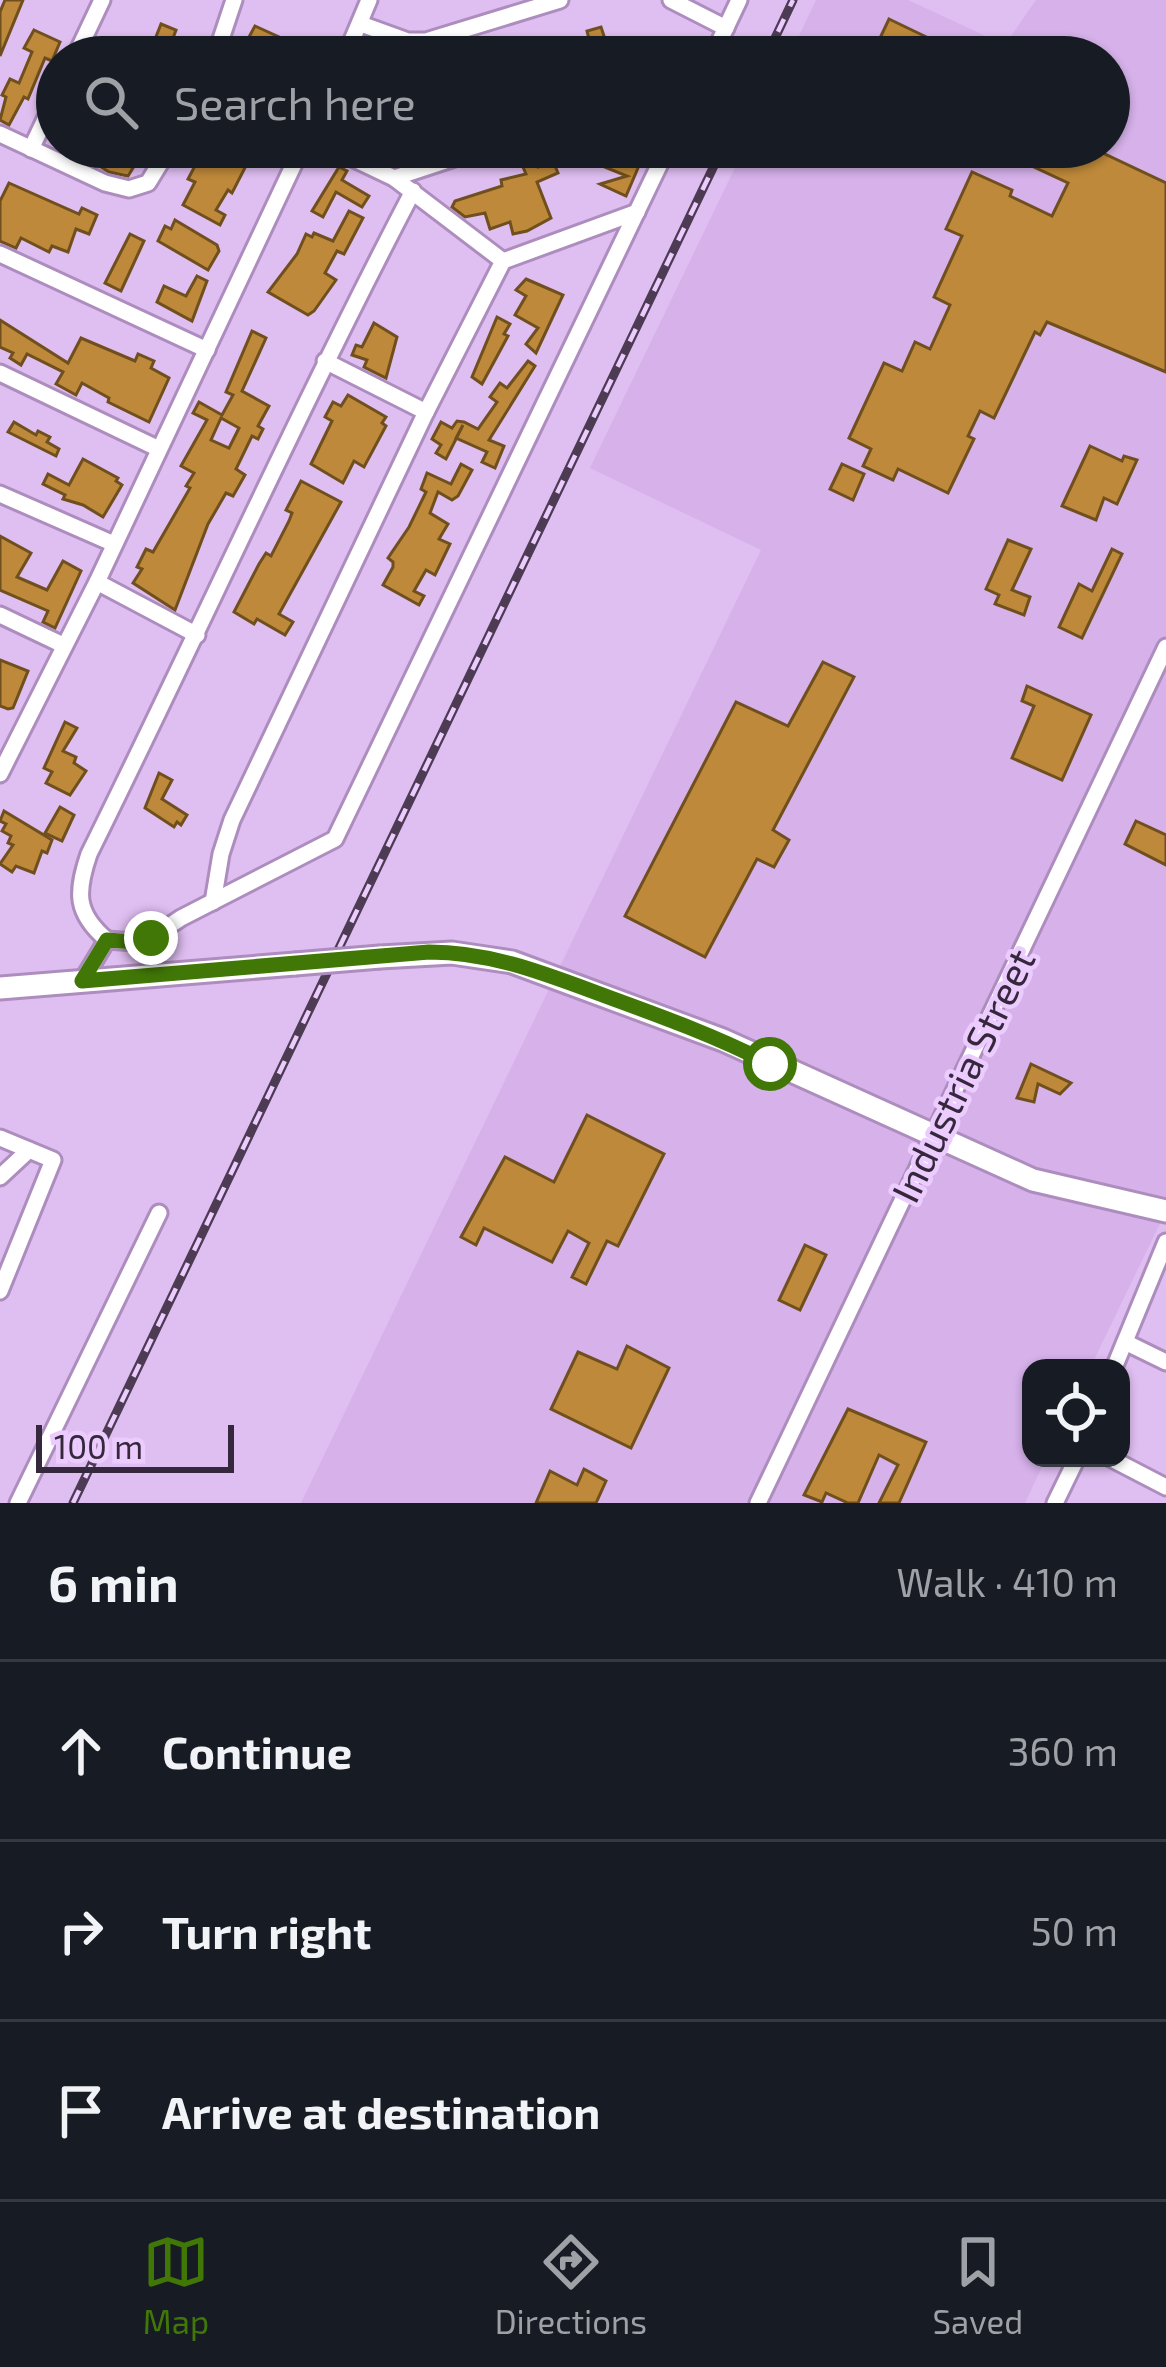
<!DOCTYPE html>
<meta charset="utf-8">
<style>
:root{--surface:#171b24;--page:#20242c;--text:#f1f3f6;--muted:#9ea1a6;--line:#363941;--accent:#417707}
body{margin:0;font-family:"Exo 2",sans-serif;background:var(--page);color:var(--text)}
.controls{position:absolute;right:36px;bottom:36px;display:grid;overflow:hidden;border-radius:24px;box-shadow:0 3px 9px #0004}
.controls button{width:108px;height:108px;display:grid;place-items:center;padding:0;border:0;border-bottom:3px solid var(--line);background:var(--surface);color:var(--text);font:60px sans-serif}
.scale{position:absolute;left:36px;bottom:30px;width:198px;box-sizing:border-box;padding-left:12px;border:6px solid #36283c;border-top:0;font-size:33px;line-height:42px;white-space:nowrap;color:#36283c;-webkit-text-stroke:9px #eccbfe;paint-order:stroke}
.stop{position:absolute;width:36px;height:36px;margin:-27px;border:9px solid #417707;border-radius:50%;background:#fff}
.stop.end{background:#417707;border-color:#fff;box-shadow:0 3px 12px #0008}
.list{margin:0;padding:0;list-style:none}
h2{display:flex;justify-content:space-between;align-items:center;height:156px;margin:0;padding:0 48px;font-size:51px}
h2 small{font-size:39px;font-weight:400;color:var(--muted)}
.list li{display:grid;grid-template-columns:78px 1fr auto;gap:36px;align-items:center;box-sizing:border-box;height:180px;padding:0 48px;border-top:3px solid var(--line)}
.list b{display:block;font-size:45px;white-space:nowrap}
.list em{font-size:39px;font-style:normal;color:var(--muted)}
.icon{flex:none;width:66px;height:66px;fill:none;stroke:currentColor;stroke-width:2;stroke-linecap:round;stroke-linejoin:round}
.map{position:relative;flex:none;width:1166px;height:1503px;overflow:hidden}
.search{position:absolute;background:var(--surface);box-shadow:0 3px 9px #0004;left:36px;right:36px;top:36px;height:132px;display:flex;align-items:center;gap:30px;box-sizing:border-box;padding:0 42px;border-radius:66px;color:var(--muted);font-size:45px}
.sheet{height:696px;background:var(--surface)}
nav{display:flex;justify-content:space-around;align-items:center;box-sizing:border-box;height:168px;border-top:3px solid var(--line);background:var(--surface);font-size:33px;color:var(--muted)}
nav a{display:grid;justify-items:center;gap:6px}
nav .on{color:var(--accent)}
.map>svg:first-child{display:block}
</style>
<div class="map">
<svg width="1166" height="1503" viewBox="0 0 1166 1503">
<rect width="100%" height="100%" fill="#dfbef1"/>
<polygon fill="#d6b1ea" points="816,0 908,0 1005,45 1036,0 1166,0 1166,1211 1090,1368 1031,1368 1031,1458 1046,1458 1025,1503 301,1503 761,550 590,468 745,147 1109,147 1109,57 789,57"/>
<g fill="#be893a" stroke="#704f1e" stroke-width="3" fill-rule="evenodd">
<polygon points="5,0 23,0 0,56 0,12"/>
<polygon points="889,19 968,57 871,57"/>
<polygon points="161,24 176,30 166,57 135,57 122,51 126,41 150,52"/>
<polygon points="255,26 279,37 273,49 263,44 253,57 245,52 254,39 249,37"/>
<polygon points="601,27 611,57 573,57 571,47 576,46 575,41 589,39 587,31"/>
<polygon points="34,30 60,42 52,61 45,58 28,99 24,97 9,125 0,120 6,97 2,95 10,79 19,83 32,52 24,48"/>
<polygon points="526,39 529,47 549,40 554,57 503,57 509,52 507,46"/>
<polygon points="79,147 99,147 133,168 128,176 109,172 98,165 101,160"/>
<polygon points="205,147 224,147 249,160 232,193 228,190 216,210 225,215 220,225 183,205 195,182 188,179"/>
<polygon points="611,147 637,154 635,159 641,161 626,196 600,184 627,176 597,164 602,151 609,153"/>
<polygon points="1044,147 1090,147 1166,183 1166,372 1047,322 1040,335 1035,332 994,418 980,411 968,436 974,439 948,493 898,469 893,480 863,466 871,449 849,438 884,363 902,371 915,342 930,349 950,305 934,297 962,236 946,229 972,172 1012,190 1010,196 1052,216 1068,183 1034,167"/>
<polygon points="553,161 558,173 537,182 551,218 527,231 513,234 510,222 490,229 485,213 465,217 452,207 455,201 502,186 501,180 526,174 523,167 536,162 538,167"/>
<polygon points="339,167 347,171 342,180 369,196 362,207 336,192 323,217 312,211"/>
<polygon points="9,183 79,214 82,208 97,215 89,234 76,229 68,252 52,246 49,252 21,238 16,248 0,241 0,201"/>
<polygon points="349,211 363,218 344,254 337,251 325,273 336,280 314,311 308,315 268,292 297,254 306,234 312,237 314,233 333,241"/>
<polygon points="175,220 217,245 219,251 208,270 158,241 165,226 171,229"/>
<polygon points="130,234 144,241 121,291 105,283"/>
<polygon points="197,276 207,281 192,321 157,302 164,286 186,296"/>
<polygon points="526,279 563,295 536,353 526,344 538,328 515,315 526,296 516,290"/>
<polygon points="497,317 510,324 504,334 508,336 482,384 472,377"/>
<polygon points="0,320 68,363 81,338 135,361 138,354 154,361 151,368 169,378 149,422 108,402 109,398 82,383 76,395 56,384 63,372 27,354 21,365 10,358 13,353 0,347"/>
<polygon points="374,323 397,337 386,378 364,367 367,360 352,355 356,345 362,347"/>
<path d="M252,331L266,338L242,391L269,406L258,426L263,429L258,439L252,436L236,469L245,475L233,496L226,493L208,524L175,610L133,583L142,569L137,567L146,549L153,552L190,488L186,486L194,473L181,466L207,420L193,413L199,402L222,415L233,395L226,392ZM221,418L239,428L229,448L211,440Z"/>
<polygon points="528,361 535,366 489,440 504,446 495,468 482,462 487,452 456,438 463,425 446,459 436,453 441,445 432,439 441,422 452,428 457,421 464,422 478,429 497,402 490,397 500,383 507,388"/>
<polygon points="348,395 386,417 382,423 386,426 364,467 354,461 343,483 311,464 332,421 325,417 333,402 341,406"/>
<polygon points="14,422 36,435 38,431 50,437 47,442 59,449 56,456 8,432"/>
<polygon points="1090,446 1122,461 1124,456 1137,460 1117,504 1104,498 1096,520 1062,506"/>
<polygon points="83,459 118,478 116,481 122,485 103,517 83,505 63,499 65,495 43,484 48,474 69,485"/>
<polygon points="461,464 472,470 458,496 452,500 438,492 430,513 448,524 439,539 450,544 435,575 426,570 414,591 424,596 419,605 383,585 393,567 393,562 388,558 409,527 426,492 421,489 427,473 451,484"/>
<polygon points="842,464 864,474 853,500 830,489"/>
<polygon points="301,481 341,502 279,614 293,622 285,635 257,619 254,624 234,612 259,564 266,553 271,556 289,521 292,513 286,510"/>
<polygon points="0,536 31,553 17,577 47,590 63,561 81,571 55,628 43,622 48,611 0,590"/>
<polygon points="1008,540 1031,549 1012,590 1030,597 1024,615 995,604 999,595 986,589"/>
<polygon points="1112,549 1122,554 1082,638 1059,627 1079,584 1092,591"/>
<polygon points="0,660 28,671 13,708 8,709 0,706"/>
<polygon points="823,662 854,677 773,830 789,840 774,867 757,859 705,957 625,916 736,702 788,726"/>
<polygon points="1027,686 1091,715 1062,780 1012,758 1034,706 1022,701"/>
<polygon points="65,722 77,728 63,751 76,757 74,763 86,771 70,795 46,783 52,772 44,768"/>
<polygon points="159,773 172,780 162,799 187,815 181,825 177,822 174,827 145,808"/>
<polygon points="60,807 74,815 62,841 45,833"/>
<polygon points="4,811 52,840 47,853 42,851 34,873 16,866 12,872 0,864 13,845 8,843 11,836 2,831 6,824 0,821"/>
<polygon points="1136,821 1166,835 1166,865 1125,844"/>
<polygon points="1031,1064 1071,1083 1060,1094 1038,1084 1034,1102 1017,1098"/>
<polygon points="587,1115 664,1154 618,1246 607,1241 586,1284 572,1277 589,1243 568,1231 552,1262 484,1228 476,1245 461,1237 505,1157 554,1182"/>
<polygon points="805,1245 826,1255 800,1310 779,1300"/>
<polygon points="627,1346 669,1368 631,1448 551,1409 578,1352 617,1369"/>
<polygon points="848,1409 926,1442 899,1503 879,1503 898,1465 879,1455 858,1503 848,1503 826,1493 822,1502 804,1495"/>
<polygon points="584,1469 606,1481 596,1503 536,1503 550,1471 577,1485"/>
</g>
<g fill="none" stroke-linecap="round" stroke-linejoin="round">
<g stroke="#ad8dbd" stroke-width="21">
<g id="street">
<polyline points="671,0 726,28"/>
<polyline points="361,24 408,41 426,41 560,0"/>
<polyline points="75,57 102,0"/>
<polyline points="215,57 234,0"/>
<polyline points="345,57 369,0"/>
<polyline points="712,57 739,0"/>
<polyline points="0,134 105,183 129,189 148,183 170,147"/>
<polyline points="329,147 394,178 503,261 637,212"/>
<polyline points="31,149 57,94"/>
<polyline points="394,178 488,147"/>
<polyline points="0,254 207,350"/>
<polyline points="325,361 426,412"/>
<polyline points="0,373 159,449"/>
<polyline points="0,494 114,544"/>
<polyline points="97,582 197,635"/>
<polyline points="0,615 63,645"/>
<polyline points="0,774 97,582 302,147"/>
<polyline points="213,902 221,854 232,820 426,412 503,261"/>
<path d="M107,940C75,913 76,892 89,854C198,634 299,409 413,191"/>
<polyline points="82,981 107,940 135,942 151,938 181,918 335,839 668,147"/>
<polyline points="0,1138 53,1160 0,1291"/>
<polyline points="0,1177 29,1150"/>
<polyline points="1125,1342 1166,1362"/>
<polyline points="1114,1368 1166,1242"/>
<polyline points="1110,1458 1166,1487"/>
<polyline points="18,1503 159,1213"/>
<polyline points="758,1503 1166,647"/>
<polyline points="1055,1503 1077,1458"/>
</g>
</g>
<g stroke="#ad8dbd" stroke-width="27">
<g id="secondary">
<polyline points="380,957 452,953 512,962 723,1040 1033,1180 1166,1211"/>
<polyline points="0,988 295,964"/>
</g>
</g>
<use href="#street" stroke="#fff" stroke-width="15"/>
<use href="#secondary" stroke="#fff" stroke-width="21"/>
<g stroke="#4c3b53" stroke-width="9">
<g id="rail">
<polyline points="766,57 793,0"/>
<polyline points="73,1503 723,147"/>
</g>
</g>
<use href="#rail" stroke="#eccbfe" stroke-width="4.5" stroke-dasharray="14" stroke-linecap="butt"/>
<g stroke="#ad8dbd" stroke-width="27" stroke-linecap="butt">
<polyline id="secondary-bridge" points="295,964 380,957"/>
</g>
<use href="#secondary-bridge" stroke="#fff" stroke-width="21"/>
</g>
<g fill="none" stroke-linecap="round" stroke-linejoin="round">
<path stroke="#417707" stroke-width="15" d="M151,938L135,942L107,940L82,981L429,952C493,952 548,975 608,997C663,1017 718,1037 770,1064"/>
</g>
<g text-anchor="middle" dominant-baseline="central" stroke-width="9" stroke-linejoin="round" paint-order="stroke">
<g font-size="39" fill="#36283c" stroke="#eccbfe">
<text transform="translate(962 1075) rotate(-64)">Industria Street</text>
</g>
</g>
</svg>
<div class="controls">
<button><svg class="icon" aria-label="locate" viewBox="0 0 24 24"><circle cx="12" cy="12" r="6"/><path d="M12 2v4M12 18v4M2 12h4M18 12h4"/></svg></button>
</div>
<div class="scale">100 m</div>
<div class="stop" style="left:770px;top:1064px"></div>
<div class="stop end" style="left:151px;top:938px"></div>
<div class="search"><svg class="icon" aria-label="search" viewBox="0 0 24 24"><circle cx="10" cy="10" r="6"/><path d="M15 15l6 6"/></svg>Search here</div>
</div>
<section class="sheet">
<h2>6 min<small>Walk · 410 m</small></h2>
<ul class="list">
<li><svg class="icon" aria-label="ahead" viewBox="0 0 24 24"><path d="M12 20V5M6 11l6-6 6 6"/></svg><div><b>Continue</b></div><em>360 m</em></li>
<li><svg class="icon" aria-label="right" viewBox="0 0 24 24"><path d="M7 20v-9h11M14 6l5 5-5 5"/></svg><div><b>Turn right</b></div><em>50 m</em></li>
<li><svg class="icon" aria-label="arrive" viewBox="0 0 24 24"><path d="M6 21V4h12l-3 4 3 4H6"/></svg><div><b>Arrive at destination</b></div></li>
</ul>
</section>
<nav>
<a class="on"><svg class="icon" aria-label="map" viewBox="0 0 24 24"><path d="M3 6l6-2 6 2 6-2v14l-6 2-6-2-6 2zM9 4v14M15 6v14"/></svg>Map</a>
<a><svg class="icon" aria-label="directions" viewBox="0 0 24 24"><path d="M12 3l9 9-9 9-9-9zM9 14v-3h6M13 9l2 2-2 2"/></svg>Directions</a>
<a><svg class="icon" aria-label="saved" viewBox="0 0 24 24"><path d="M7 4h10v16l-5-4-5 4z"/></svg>Saved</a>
</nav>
